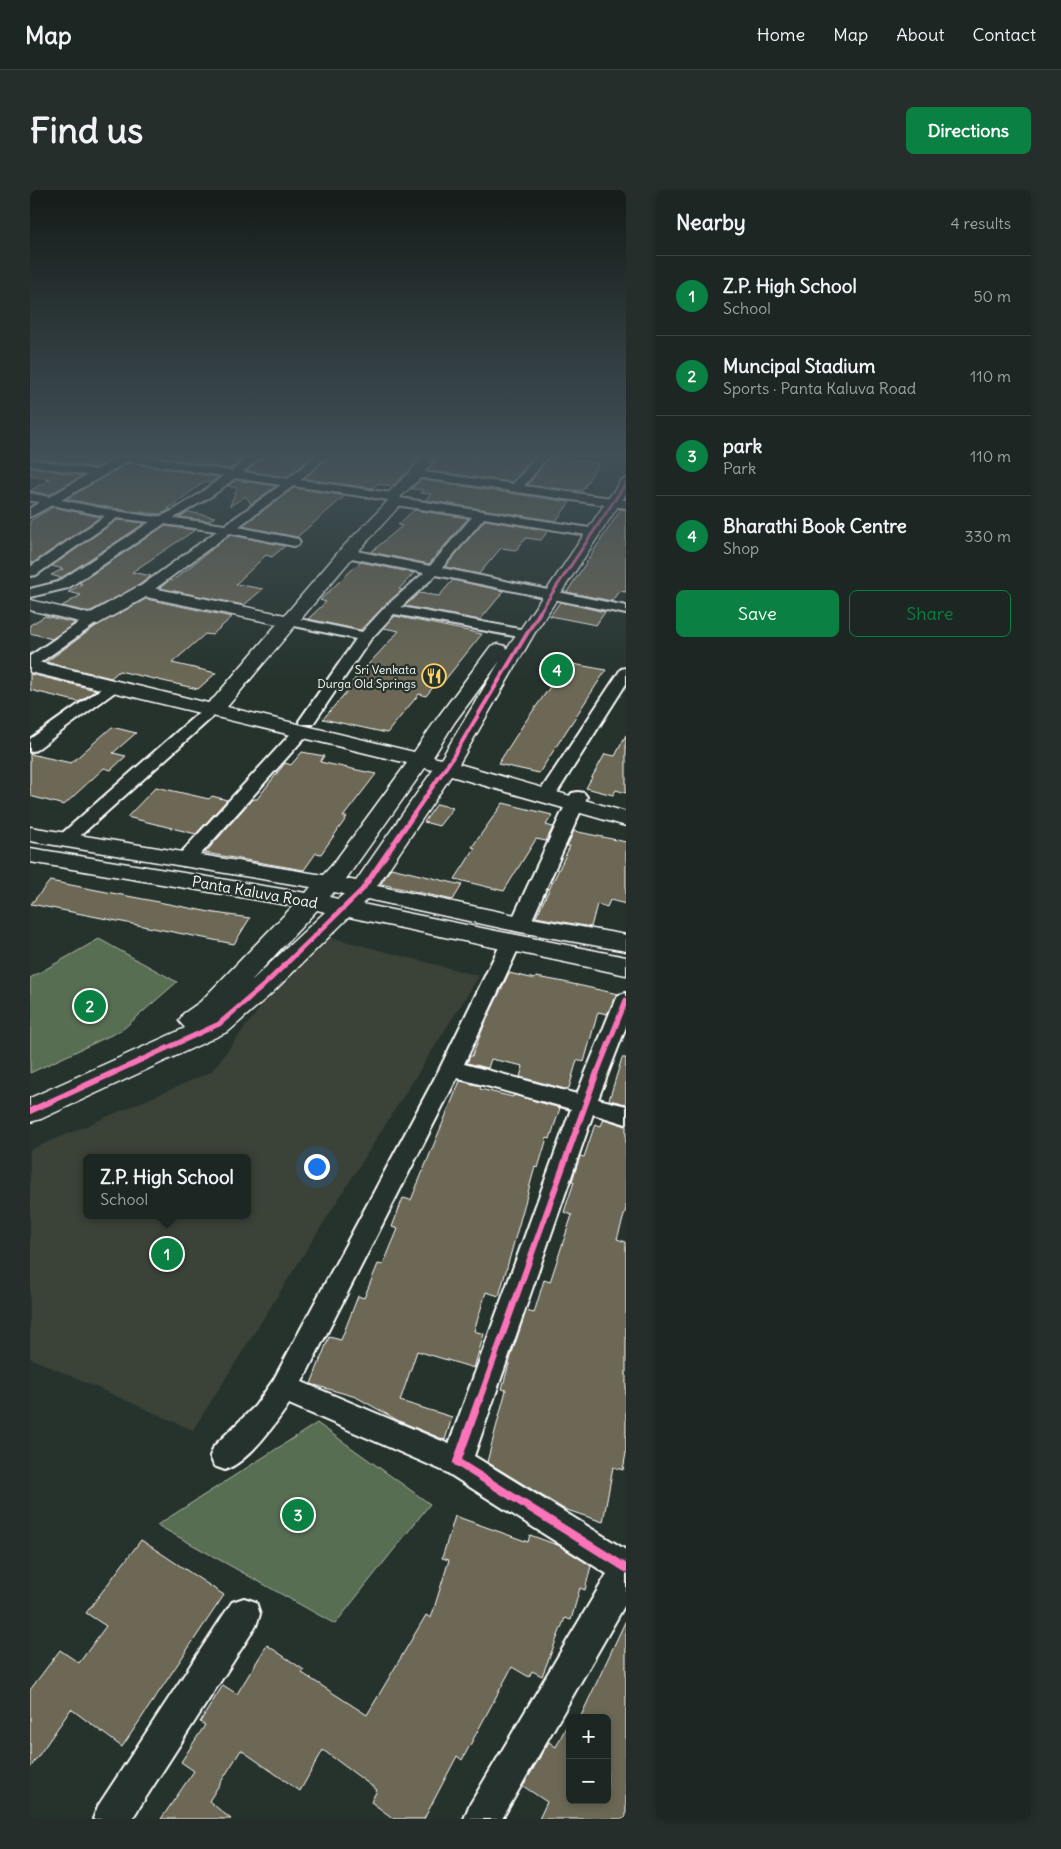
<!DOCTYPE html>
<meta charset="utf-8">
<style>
:root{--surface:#1c2622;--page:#252e2a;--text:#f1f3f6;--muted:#a0a5a5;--line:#3a4340;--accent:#0b8043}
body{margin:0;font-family:Delius,sans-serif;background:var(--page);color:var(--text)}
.controls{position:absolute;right:15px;bottom:15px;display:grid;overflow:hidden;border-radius:8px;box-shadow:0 2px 8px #0003}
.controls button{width:45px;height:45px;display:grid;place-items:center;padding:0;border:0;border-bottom:1px solid var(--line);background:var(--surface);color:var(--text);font:25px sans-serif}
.you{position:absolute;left:286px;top:976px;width:18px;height:18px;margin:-12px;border:4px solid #fff;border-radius:50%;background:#1a73e8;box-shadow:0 0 0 8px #1a73e833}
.badge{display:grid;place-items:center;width:32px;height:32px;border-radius:50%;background:var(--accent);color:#fff;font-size:16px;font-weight:700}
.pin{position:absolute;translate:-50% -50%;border:2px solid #fff;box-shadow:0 1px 5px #0006}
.popup{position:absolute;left:53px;top:964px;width:168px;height:65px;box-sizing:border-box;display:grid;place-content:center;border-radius:8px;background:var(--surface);filter:drop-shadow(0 1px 4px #0005);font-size:16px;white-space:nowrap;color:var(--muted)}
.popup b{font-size:19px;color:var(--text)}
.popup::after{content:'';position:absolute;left:50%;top:100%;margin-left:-10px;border:10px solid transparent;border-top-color:var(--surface)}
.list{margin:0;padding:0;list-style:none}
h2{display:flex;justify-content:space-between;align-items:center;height:65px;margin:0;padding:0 20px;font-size:21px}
h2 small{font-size:16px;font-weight:400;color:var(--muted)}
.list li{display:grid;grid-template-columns:32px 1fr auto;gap:15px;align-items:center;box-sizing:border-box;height:80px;padding:0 20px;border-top:1px solid var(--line)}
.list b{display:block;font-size:19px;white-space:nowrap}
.list p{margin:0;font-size:16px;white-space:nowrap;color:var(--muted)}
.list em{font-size:16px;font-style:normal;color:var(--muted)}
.actions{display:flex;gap:10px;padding:15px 20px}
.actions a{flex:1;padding:11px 0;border:1px solid var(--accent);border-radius:8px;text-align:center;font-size:18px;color:var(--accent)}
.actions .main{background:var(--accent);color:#fff}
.map{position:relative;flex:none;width:596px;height:1629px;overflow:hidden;border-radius:8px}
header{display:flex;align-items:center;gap:30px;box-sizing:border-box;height:70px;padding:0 25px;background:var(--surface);border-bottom:1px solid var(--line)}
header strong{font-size:24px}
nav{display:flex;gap:28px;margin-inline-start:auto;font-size:18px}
.intro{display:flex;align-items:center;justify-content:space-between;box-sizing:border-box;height:120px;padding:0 30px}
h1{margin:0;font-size:35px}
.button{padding:12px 22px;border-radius:8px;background:var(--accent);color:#fff;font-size:18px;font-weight:700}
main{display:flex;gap:30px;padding:0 30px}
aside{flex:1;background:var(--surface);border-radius:8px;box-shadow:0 2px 8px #0003}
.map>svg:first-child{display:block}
</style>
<header>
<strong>Map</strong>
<nav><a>Home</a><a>Map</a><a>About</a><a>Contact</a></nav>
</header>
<div class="intro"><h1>Find us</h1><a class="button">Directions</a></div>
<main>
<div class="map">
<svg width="596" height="1629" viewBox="0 0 596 1629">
<rect width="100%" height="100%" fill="#26332d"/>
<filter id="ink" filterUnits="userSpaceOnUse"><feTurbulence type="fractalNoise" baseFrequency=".02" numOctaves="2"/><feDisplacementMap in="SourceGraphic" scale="10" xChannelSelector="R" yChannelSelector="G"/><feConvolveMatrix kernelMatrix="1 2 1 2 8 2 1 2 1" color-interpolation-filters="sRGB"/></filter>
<g filter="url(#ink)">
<path fill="#3b4339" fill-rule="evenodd" d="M287,744L449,786L163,1240L0,1168V960L181,882ZM57,968H217V1025H57Z"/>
<g fill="#586e52" stroke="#acb6a8">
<polygon points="69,749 147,792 92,840 0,883 0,788"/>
<polygon points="287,1233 400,1314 305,1434 127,1335"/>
</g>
<g fill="#6c6855" stroke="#fff">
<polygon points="0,264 90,264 66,278 0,267"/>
<polygon points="111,264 219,264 200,279"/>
<polygon points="236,264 285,264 257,287 217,281"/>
<polygon points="302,264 365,264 389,267 380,280 362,296 347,294 343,298 274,289"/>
<polygon points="414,264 460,268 464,264 505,266 482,292 398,281 407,267 411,267"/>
<polygon points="519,268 529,268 569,273 552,301 498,295"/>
<polygon points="98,273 188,287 180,293 174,292 138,319 141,319 131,324 99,321 36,309"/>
<polygon points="0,277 52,286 19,305 0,301 20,289 0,285"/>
<polygon points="206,290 246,296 221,314 216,306 200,316 207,298 198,296"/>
<polygon points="391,290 540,312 526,331 395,310 401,304 391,303 393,300 381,299"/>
<polygon points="264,298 315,306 267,347 212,336"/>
<polygon points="23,317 70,327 3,373 0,372 0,331"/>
<polygon points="591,319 596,320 596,402 589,401 582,411 537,402"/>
<polygon points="384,320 438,328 399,374 341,362 372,336 368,335"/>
<polygon points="158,322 185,327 178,331 150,327"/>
<polygon points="87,330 115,333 31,388 21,385 33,379 22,376"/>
<polygon points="455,330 518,341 511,350 496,348 486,360 471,358 449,384 415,377"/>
<polygon points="134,336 165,340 102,382 121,386 109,395 59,422 32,416 51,405 38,402 52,394 49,393"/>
<polygon points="200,345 255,356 242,367 236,365 206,394 233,399 214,415 130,398 140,390 142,391"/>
<polygon points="330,372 384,383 369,399 372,400 330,440 278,429 296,412 290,410"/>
<polygon points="423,390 474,401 450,430 375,416 389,403 409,406"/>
<polygon points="116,409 202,427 182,445 175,444 142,473 186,483 168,499 89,481 81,488 16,472 66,436"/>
<polygon points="530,412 575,422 566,435 520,426"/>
<polygon points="15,426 45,433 22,449 0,443 0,435"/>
<polygon points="365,426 452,444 410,496 405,495 396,506 389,504 357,543 293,529 324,493 322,492 369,441 354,438"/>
<polygon points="537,473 576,480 509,583 468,574 493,535"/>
<polygon points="0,484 66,500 49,512 0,500"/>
<polygon points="82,537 106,543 83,563 96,566 81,580 74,578 34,615 0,606 0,564 41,573"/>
<polygon points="596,545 596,603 586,600 583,605 556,598 575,564 585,566"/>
<polygon points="272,562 294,566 290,572 346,584 313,627 317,627 291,664 286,663 274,680 175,663 217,615 224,609 227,609 255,573 261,575"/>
<polygon points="126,597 179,609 182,606 197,610 166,644 97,627"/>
<polygon points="473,613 522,625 516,635 523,637 516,651 506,649 474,701 425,689 445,658 442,657"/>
<polygon points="407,614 423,618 409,636 394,632"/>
<polygon points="544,641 596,652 596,714 580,710 577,717 567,714 561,737 506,727 540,656 537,656"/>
<polygon points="361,678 432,695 423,710 351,694"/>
<polygon points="20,691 185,723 220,728 204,754 1,714"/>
<polygon points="479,783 505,789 506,787 529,791 588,804 577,824 568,822 554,872 547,870 539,898 535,899 490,887 493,876 461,869 458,878 437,873 440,866 442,866 455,833"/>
<polygon points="592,868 596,868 596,914 579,910"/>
<polygon points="430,891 451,896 450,899 483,907 484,905 530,918 520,949 517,948 508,978 505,977 469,1106 456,1102 444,1141 454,1144 444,1178 387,1161 370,1211 422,1227 415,1250 369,1231 326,1207 281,1194 299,1147 311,1150 328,1106 334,1108 348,1074 353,1075 368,1039 362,1037 373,1008 381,1010"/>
<polygon points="574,929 596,936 596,1019 587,1049 596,1052 596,1263 593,1280 583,1277 573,1332 534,1319 457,1272 476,1200 472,1199 482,1163 496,1121 504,1123 514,1090 520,1092 542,1025 534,1022 544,992 542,991 550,966 554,967 565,934 571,936"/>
<polygon points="425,1326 498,1352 500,1345 530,1356 561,1376 555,1400 550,1398 541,1430 535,1428 512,1486 502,1481 499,1487 482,1477 432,1570 427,1566 394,1629 364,1629 341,1612 347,1600 293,1560 270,1601 211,1560 179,1611 201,1629 131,1629 164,1581 151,1572 175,1535 170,1532 193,1495 207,1504 237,1455 274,1480 272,1483 337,1525 396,1425 401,1428 419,1370 412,1368"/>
<polygon points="111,1350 194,1405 92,1557 41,1519 0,1578 0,1500 30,1460 49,1473 76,1436 56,1423"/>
<polygon points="596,1430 596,1629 509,1629 517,1612 493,1596 519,1552 526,1557 540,1529 540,1610 577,1610 577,1528 550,1528"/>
</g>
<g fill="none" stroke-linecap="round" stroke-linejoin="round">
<g stroke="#fff" stroke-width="4">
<g id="street">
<path d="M93,264H106V265L201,281L222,264H234L213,282L258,289L288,264H300L270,290L362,303L370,308L566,339L568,342L562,346L454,328L412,378L596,416V424L406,385L371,417L495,440L500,441L502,444L500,447L495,448L364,424L340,450L283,534H271L269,531L326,449L255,434L253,431L255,428L260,427L332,442L356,416L394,383L312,366L311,363L312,360L317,359L400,376L442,327L366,315L358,310L263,296L208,337L268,349L270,352L268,355L264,356L200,343L118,404H108L106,401L108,398L187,341L134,334L38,398L0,407V399L28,392L120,332L87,328L6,385L0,386V377L75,326L22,315L0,327V318L10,312L0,311V303L19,307L57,285L0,275V269L66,280ZM98,271L193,286C179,297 148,320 131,326C119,329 48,313 31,310ZM205,288L251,295L195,335L144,328L183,305Z"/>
<polygon points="509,264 520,264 494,296 596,310 596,318 386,287 380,284 386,281 483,294"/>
<polygon points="62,426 69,430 67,433 5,476 0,477 0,466 57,427"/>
<polygon points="596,478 596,494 525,606 522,610 516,611 510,610 507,606 589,482 591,479"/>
<polygon points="84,491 89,493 92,496 89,499 6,560 0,562 0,549 79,493"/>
<polygon points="181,515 187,517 189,520 187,523 41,654 35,655 29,654 26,650 29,646 175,517"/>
<polygon points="271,537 277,539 279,542 277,545 162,674 155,676 148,674 146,670 148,666 265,539"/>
<polygon points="548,602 554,603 557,607 500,734 497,738 490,740 483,738 480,734 539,607 542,603"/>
<path d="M481,747L488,749L491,753L434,874L547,904L585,810L589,805L596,803V837L568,909L596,916V934L563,924L444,1266L596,1360V1413L472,1629H434L439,1616L577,1384L416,1282L259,1214C245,1235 219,1271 195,1280L184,1276L180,1266L184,1256L225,1216L244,1189L410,878L471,753L474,749ZM427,888L541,919L419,1254L272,1192Z"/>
<polygon points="214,1408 226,1412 230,1424 226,1436 102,1629 63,1629 68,1616 202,1412"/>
</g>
</g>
<g stroke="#fff" stroke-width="3">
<path id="secondary" d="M393,264H407L391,287L370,307L374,311L371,314L323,367L197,517L384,562L408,527L461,456L468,454L475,456L477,459L591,290L596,289V304L504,444L429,574L596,622V636L421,586L347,696L490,726L596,745V761L490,742L337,709L332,714L596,767V785L319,727L242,803L199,841L11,929L0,932V908L155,838L149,831L153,824L170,812L263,716L0,672V658L276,703L281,697L0,651V637L293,685L303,674L377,573L0,482V470L178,513L185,507L247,434L116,407L68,434L62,435L0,420V410L59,424L107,397L113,396L255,425L311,359L358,311L354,307L357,304L381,281ZM470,471L411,569L403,567L424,533ZM395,578L403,580L326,691L316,689ZM304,702L314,704L308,709L299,707ZM287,720L295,722L220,792Z"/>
</g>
<use href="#street" fill="#26332d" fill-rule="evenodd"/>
<use href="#secondary" fill="#26332d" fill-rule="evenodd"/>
<g stroke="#26332d" stroke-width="5">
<polyline id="cycleway-far4" points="509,423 596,293"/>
</g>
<g stroke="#26332d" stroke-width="6">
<polyline id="cycleway-far3" points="383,625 421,570 510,422"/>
</g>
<g stroke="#26332d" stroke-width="8">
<g id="cycleway-far2">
<polyline points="83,883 189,834 232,797 332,700 384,624"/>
<polyline points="567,883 596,810"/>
</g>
</g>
<g stroke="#26332d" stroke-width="9">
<g id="cycleway-far1">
<polyline points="0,921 85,882"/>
<polyline points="449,1211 567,882"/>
</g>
</g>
<g stroke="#26332d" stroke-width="11">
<polyline id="cycleway" points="449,1210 427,1272 596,1378"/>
</g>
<use href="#cycleway-far4" stroke="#fb73b8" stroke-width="3"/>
<use href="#cycleway-far3" stroke="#fb73b8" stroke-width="4"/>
<use href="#cycleway-far2" stroke="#fb73b8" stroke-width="5"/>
<use href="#cycleway-far1" stroke="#fb73b8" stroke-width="6"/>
<use href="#cycleway" stroke="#fb73b8" stroke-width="8"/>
</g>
</g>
<linearGradient id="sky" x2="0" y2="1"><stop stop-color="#151c19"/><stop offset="0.54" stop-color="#415057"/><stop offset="1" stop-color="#415057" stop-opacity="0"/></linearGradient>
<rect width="596" height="492" fill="url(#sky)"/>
<defs>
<g id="restaurant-ring" transform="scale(1.25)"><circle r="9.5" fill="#26332d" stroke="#ffd166" stroke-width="1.5"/><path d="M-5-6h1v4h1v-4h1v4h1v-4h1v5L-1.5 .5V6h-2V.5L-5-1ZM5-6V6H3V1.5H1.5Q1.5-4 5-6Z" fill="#ffd166"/></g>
</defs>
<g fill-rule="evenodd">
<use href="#restaurant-ring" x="404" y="486"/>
</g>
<g text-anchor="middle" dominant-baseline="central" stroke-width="4.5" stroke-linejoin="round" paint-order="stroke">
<g font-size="12" fill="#fff" stroke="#26332d" text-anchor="end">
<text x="386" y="479">Sri Venkata<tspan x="386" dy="14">Durga Old Springs</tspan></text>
</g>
<g font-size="15" fill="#fff" stroke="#26332d">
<text transform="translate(225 702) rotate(10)">Panta Kaluva Road</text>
</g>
</g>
</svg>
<div class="controls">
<button>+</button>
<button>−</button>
</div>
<div class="you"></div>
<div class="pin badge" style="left:137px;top:1064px">1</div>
<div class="popup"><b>Z.P. High School</b>School</div>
<div class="pin badge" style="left:60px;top:816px">2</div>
<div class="pin badge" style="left:268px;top:1325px">3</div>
<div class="pin badge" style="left:527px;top:480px">4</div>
</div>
<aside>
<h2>Nearby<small>4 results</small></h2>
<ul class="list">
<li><span class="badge">1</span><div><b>Z.P. High School</b><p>School</p></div><em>50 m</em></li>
<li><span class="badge">2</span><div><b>Muncipal Stadium</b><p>Sports · Panta Kaluva Road</p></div><em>110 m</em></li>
<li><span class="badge">3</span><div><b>park</b><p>Park</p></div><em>110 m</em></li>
<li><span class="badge">4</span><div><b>Bharathi Book Centre</b><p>Shop</p></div><em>330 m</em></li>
</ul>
<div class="actions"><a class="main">Save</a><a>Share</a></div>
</aside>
</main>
